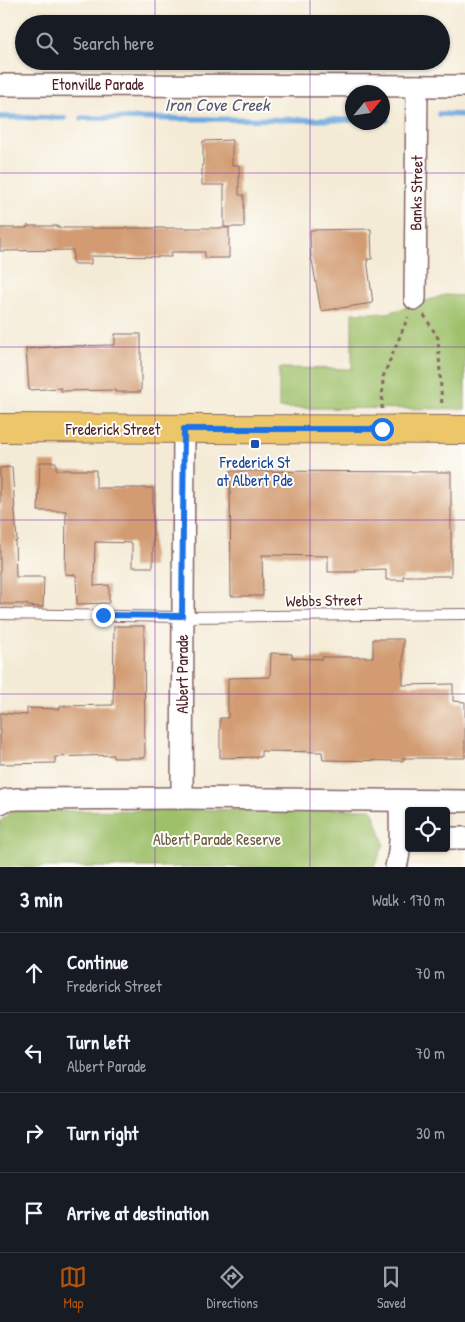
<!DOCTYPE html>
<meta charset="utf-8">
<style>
:root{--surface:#171b24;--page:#20242c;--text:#f1f3f6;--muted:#9ea1a6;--line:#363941;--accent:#b45309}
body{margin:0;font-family:"Patrick Hand",sans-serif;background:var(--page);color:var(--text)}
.controls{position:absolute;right:15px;bottom:15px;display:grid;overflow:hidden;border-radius:5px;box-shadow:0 1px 4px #0004}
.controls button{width:45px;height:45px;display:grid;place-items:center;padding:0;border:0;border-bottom:1px solid var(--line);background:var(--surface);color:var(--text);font:25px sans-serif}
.compass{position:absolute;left:345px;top:85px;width:45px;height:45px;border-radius:50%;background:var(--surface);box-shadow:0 1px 4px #0004;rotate:61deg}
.stop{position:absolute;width:15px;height:15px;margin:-11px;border:4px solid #1a73e8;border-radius:50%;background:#fff}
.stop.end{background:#1a73e8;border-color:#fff;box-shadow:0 1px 5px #0008}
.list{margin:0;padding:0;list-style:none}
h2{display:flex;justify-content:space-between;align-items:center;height:65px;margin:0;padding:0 20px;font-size:21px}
h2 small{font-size:16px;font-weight:400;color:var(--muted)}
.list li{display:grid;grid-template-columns:32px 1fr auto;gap:15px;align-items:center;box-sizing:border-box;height:80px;padding:0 20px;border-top:1px solid var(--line)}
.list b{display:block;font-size:19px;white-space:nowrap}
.list p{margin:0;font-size:16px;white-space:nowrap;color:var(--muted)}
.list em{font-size:16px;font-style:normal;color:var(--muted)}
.icon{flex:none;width:28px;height:28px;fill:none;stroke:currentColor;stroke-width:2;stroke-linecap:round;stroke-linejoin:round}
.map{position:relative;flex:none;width:465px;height:867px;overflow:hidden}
.search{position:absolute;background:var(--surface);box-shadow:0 1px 4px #0004;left:15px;right:15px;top:15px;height:55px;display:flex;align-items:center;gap:12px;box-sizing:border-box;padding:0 18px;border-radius:28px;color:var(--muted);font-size:19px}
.sheet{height:385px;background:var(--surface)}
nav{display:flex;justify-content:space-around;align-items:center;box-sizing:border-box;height:70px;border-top:1px solid var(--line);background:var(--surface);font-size:14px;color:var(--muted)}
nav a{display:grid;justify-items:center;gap:2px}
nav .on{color:var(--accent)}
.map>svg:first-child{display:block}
</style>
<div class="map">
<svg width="465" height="867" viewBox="0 0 465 867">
<rect width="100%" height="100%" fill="#fdfcf7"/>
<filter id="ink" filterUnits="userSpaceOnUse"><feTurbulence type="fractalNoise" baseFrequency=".02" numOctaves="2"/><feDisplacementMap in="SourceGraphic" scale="10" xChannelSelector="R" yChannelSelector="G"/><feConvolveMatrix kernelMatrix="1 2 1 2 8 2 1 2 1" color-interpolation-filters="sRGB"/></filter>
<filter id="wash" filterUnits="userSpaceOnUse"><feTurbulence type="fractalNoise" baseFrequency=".0096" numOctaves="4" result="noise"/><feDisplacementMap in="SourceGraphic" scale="20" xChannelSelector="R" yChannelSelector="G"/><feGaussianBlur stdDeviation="1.12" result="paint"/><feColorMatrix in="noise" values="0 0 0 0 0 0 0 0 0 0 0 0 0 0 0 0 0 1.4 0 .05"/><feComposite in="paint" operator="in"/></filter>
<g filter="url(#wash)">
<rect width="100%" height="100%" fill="#f4ebd6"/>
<g fill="#9ec069" stroke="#74704a">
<polygon points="445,295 465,296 465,409 279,408 279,368 352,369 352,313 388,313"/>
<polygon points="372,809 384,844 374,867 0,867 0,822 11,811"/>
</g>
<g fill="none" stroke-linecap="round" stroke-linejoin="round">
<g stroke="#6da9de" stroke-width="5.5">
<polyline points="439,114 465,115"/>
<polyline points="0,117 64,118"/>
<polyline points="82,118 352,120"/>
<polyline points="382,120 387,120"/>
</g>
</g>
<g id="blocks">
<g fill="#d29b72">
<polygon points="232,140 232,165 239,165 239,195 244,195 244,227 224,227 224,185 202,185 202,166 203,166 203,141"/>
<polygon points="27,226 58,226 58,228 229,228 229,258 205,258 205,252 171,252 171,257 91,256 91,264 73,264 73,250 0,251 0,228 27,228"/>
<polygon points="371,229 372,259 367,259 373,303 321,311 312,260 311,260 310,230"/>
<polygon points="115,334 141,334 141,392 115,392 115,390 61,391 61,388 29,390 26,349 61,346 115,345"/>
<polygon points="40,462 56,462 56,470 96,470 96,488 153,488 153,567 132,567 132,543 95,542 94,586 109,585 109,603 77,604 76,575 65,574 66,511 38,511"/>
<polygon points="12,467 17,541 15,541 16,577 44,577 43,607 27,606 27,604 0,604 0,468"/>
<polygon points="230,471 451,472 451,576 403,576 403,580 386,580 386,569 356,570 356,572 328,572 328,556 262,555 263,596 231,596"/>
<polygon points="114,626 144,626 145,758 113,758 113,755 55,757 55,763 0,764 0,713 27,715 27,708 60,709 60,706 113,705"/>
<polygon points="373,639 403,639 403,685 453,684 453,701 465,702 465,758 403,758 403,761 323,760 322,752 261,751 261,757 220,758 220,718 228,718 228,678 270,677 271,653 292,654 292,658 322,659 322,657 373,657"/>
</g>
</g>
</g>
<g filter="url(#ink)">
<use href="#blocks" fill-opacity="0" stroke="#866667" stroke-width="1"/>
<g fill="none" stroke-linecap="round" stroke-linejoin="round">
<g stroke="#866667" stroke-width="12">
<polyline id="service" points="0,614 183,617 465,614"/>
</g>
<g stroke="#866667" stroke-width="24">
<g id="minor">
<polyline points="0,85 465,86"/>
<polyline points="415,299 417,86"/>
<polyline points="182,798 184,429"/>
<polyline points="0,803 6,800 17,799 182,798 465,801"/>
<polyline points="446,838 465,838"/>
<path d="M396,867C402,845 400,824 400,801"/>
</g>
</g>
<g stroke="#866667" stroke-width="30">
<polyline id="primary" points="0,428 465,430"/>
</g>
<g stroke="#866667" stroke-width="3" stroke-dasharray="4 4" stroke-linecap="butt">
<polyline points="424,315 438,338 442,407"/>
<polyline points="382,409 383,377 408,317"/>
</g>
<use href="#service" stroke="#fff" stroke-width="10"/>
<use href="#minor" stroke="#fff" stroke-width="21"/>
<use href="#primary" stroke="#ecc669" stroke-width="28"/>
</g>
</g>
<g fill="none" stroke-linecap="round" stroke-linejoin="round" filter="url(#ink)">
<polyline stroke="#1a73e8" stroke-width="6" points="103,615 182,616 184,429 382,429"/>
</g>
<path fill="none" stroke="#7b2cbf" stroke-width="1" stroke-opacity="0.55" d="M155,0V24M310,0V24M155,61V867M310,61V867M0,173H465M0,347H465M0,520H465M0,694H465"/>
<rect fill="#1a4fb4" stroke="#fdfcf7" stroke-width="2" x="250" y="439" width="10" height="10" rx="2.5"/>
<g text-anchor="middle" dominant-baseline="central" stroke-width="4" stroke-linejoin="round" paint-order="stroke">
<g font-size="16" fill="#4a1f2b" stroke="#fdfcf7">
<text x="98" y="84">Etonville Parade</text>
<text transform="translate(416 193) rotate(-89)">Banks Street</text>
<text x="113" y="429">Frederick Street</text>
<text transform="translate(324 600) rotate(-1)">Webbs Street</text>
<text transform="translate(182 674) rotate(-90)">Albert Parade</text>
</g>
<g font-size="16" fill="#164399" stroke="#fdfcf7">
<text x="255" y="462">Frederick St<tspan x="255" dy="18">at Albert Pde</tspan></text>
</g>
<g font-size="16" fill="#675741" stroke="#fdfcf7">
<text x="217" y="839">Albert Parade Reserve</text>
</g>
<g font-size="18" font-style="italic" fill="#585673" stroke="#fdfcf7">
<text x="217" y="104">Iron Cove Creek</text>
</g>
</g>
</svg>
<div class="controls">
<button><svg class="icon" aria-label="locate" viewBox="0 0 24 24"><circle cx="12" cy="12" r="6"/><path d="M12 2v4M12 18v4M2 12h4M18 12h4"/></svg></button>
</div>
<svg class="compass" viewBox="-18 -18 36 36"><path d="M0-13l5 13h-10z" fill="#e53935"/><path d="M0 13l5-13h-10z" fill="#9ea1a6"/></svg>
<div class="stop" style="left:382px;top:429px"></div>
<div class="stop end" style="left:103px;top:615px"></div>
<div class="search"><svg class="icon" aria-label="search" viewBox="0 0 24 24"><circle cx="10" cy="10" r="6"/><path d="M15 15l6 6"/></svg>Search here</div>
</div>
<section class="sheet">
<h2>3 min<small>Walk · 170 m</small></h2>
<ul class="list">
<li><svg class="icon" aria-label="ahead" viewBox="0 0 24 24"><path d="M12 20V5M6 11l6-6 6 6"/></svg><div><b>Continue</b><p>Frederick Street</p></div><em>70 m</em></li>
<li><svg class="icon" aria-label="left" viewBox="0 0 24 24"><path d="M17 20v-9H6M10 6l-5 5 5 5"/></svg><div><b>Turn left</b><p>Albert Parade</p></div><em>70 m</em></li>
<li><svg class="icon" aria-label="right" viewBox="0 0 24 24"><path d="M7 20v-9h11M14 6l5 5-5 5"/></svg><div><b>Turn right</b></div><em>30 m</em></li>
<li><svg class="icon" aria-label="arrive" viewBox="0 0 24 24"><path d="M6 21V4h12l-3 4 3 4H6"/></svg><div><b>Arrive at destination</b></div></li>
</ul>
</section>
<nav>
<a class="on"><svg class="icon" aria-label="map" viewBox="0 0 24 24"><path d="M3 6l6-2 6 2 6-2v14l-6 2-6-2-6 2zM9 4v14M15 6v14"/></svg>Map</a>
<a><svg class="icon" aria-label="directions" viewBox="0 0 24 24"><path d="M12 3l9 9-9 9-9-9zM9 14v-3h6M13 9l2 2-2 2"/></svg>Directions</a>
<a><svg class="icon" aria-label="saved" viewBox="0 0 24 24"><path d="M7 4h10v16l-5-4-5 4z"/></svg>Saved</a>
</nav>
